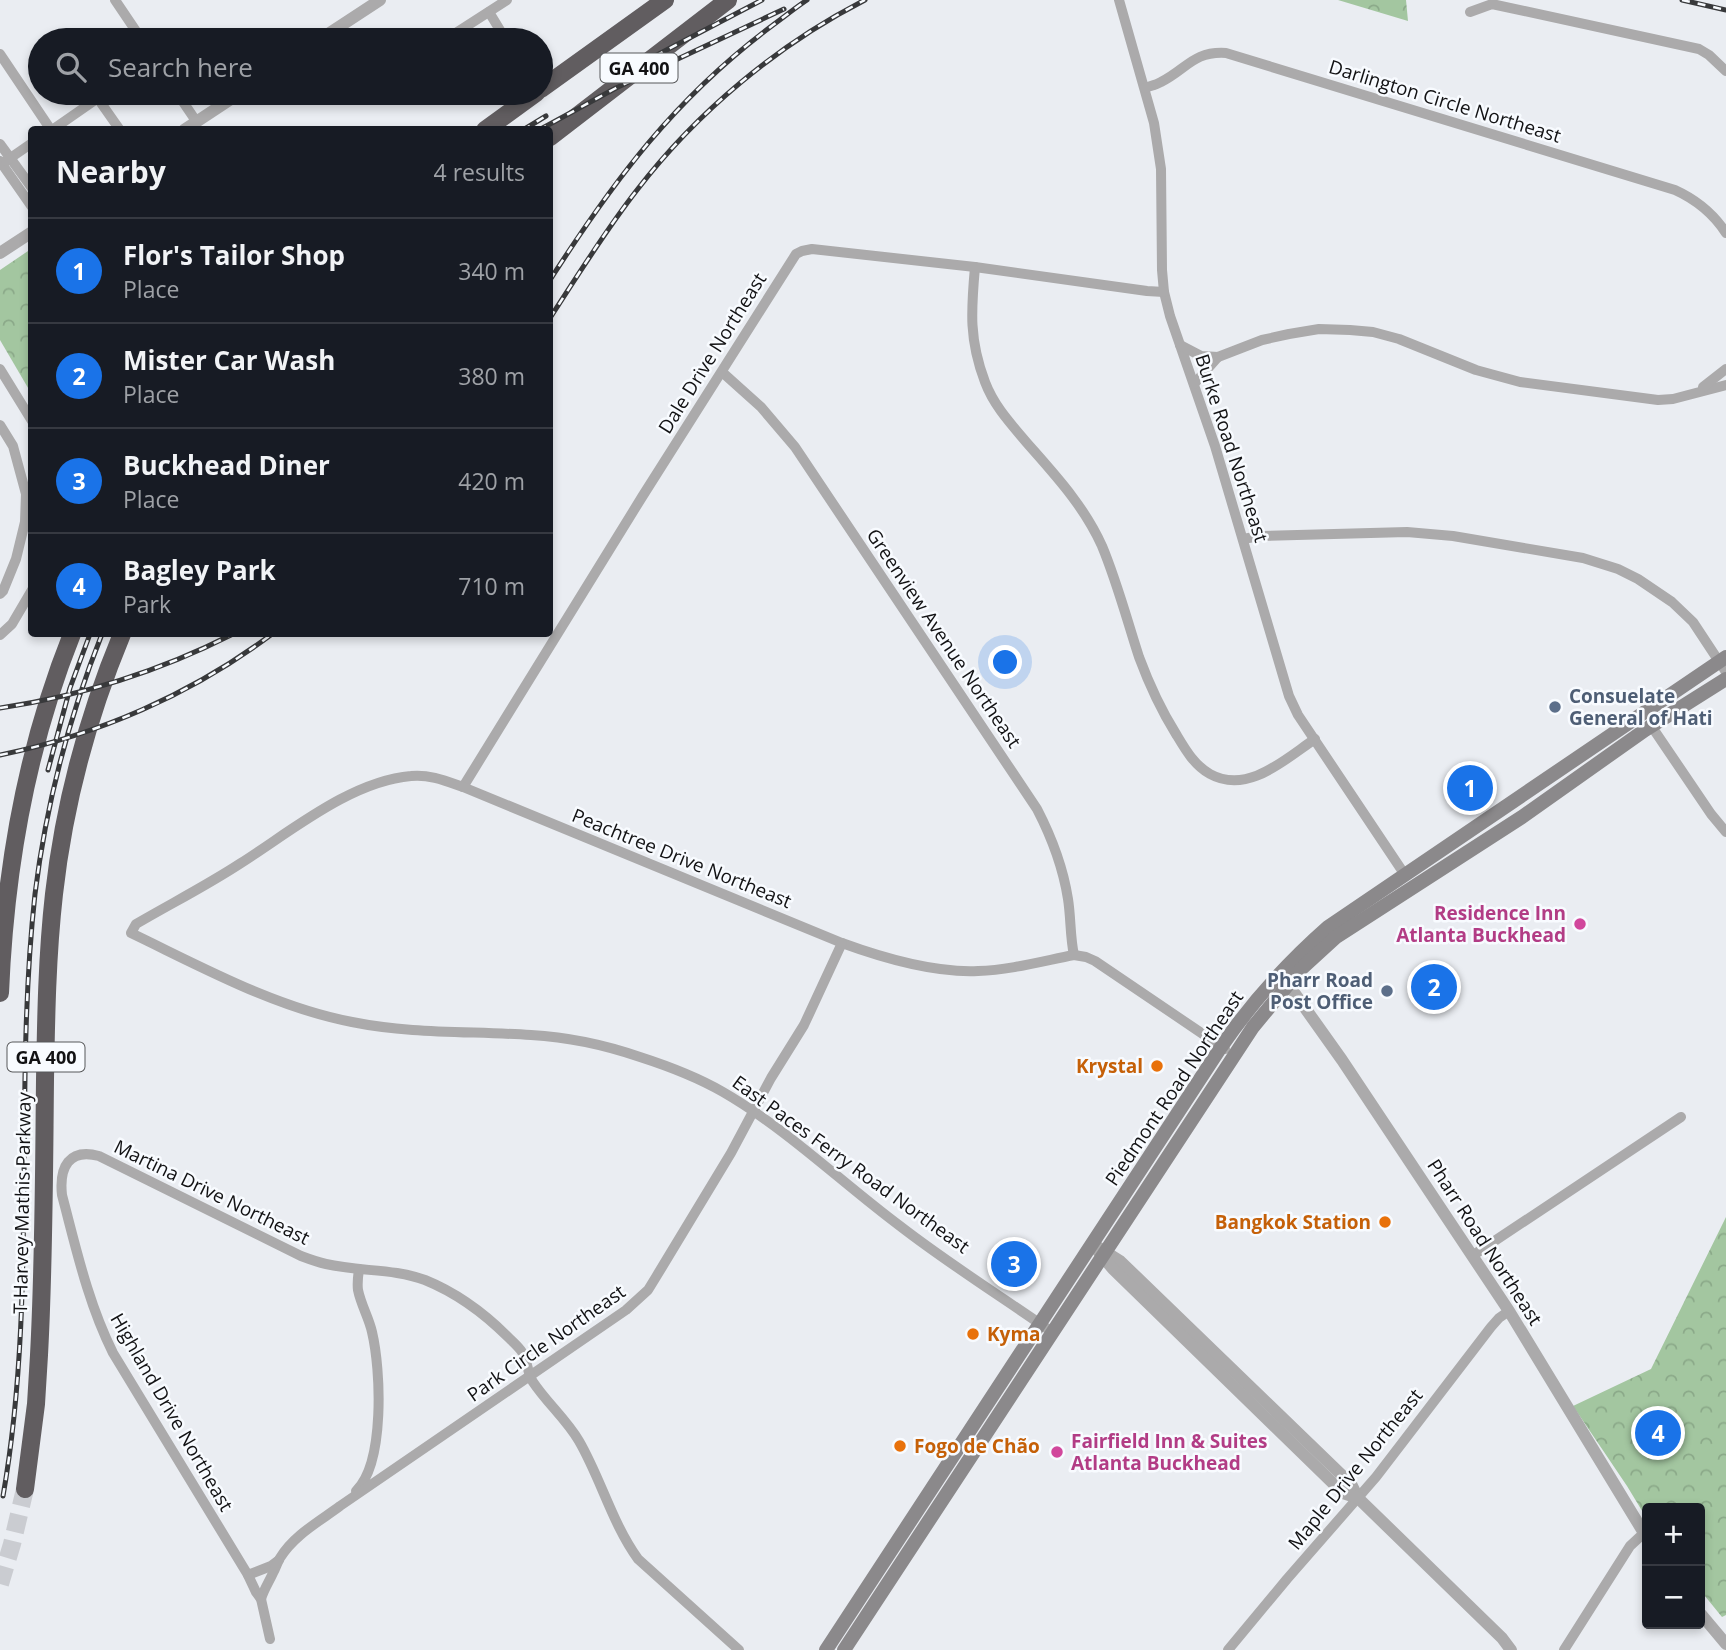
<!DOCTYPE html>
<meta charset="utf-8">
<style>
:root{--surface:#171b24;--page:#242831;--text:#f1f3f6;--muted:#9ea1a6;--line:#363941;--accent:#1a73e8}
body{margin:0;font-family:"Open Sans",sans-serif;background:var(--page);color:var(--text)}
.controls{position:absolute;right:21px;bottom:21px;display:grid;overflow:hidden;border-radius:7px;box-shadow:0 4px 10px #0003}
.controls button{width:63px;height:63px;display:grid;place-items:center;padding:0;border:0;border-bottom:2px solid var(--line);background:var(--surface);color:var(--text);font:35px sans-serif}
.you{position:absolute;left:1006px;top:663px;width:24px;height:24px;margin:-18px;border:5px solid #fff;border-radius:50%;background:#1a73e8;box-shadow:0 0 0 10px #1a73e833}
.badge{display:grid;place-items:center;width:46px;height:46px;border-radius:50%;background:var(--accent);color:#fff;font-size:23px;font-weight:700}
.pin{position:absolute;translate:-50% -50%;border:4px solid #fff;box-shadow:0 2px 7px #0006}
.list{margin:0;padding:0;list-style:none}
h2{display:flex;justify-content:space-between;align-items:center;height:91px;margin:0;padding:0 28px;font-size:30px}
h2 small{font-size:23px;font-weight:400;color:var(--muted)}
.list li{display:grid;grid-template-columns:46px 1fr auto;gap:21px;align-items:center;box-sizing:border-box;height:105px;padding:0 28px;border-top:2px solid var(--line)}
.list b{display:block;font-size:26px;white-space:nowrap}
.list p{margin:0;font-size:23px;white-space:nowrap;color:var(--muted)}
.list em{font-size:23px;font-style:normal;color:var(--muted)}
.icon{flex:none;width:38px;height:38px;fill:none;stroke:currentColor;stroke-width:2;stroke-linecap:round;stroke-linejoin:round}
.map{position:relative;flex:none;width:1726px;height:1650px;overflow:hidden}
.search{position:absolute;background:var(--surface);box-shadow:0 4px 10px #0003;left:28px;top:28px;width:525px;height:77px;display:flex;align-items:center;gap:18px;box-sizing:border-box;padding:0 24px;border-radius:38px;color:var(--muted);font-size:26px}
.panel{position:absolute;background:var(--surface);box-shadow:0 4px 10px #0003;left:28px;top:126px;width:525px;height:511px;border-radius:7px}
.map>svg:first-child{display:block}
</style>
<div class="map">
<svg width="1726" height="1650" viewBox="0 0 1726 1650">
<defs>
<pattern id="park-crowns" width="20" height="18" patternUnits="userSpaceOnUse" patternTransform="scale(1.75)"><rect width="20" height="18" fill="#a3c6a0"/><path d="M2 6a3 3 0 1 1 6 0M12 15a3 3 0 1 1 6 0" fill="none" stroke="#8ba989"/></pattern>
</defs>
<rect width="100%" height="100%" fill="#eaedf2"/>
<g fill="url(#park-crowns)">
<polygon points="1338,0 1406,0 1408,21"/>
<polygon points="31,249 31,393 0,340 0,270"/>
<polygon points="1726,1217 1726,1615 1722,1617 1700,1590 1700,1508 1647,1508 1647,1519 1627,1486 1573,1406 1651,1369"/>
</g>
<g fill="none" stroke-linecap="round" stroke-linejoin="round">
<polyline stroke="#caccd1" stroke-width="18" stroke-dasharray="18 9" stroke-linecap="butt" points="0,1584 12,1544 25,1489"/>
<g stroke="#abaaab" stroke-width="10">
<polyline points="115,0 142,40"/>
<polyline points="1119,0 1154,123 1161,169 1162,270 1164,292 1170,316 1215,446 1289,696 1298,715 1405,875"/>
<polyline points="489,12 506,40"/>
<polyline points="1470,12 1492,4 1699,49 1709,55 1726,71"/>
<polyline points="445,40 507,0"/>
<polyline points="0,54 51,130"/>
<path d="M1145,88C1150,86 1156,85 1161,82C1187,69 1193,51 1226,53L1675,190C1697,200 1713,213 1726,233"/>
<polyline points="94,93 120,130"/>
<polyline points="177,93 196,121"/>
<polyline points="406,93 408,96"/>
<polyline points="52,130 98,98"/>
<polyline points="0,144 32,188"/>
<polyline points="0,161 32,207"/>
<polyline points="6,161 32,143"/>
<path d="M975,267C971,311 969,340 985,382C994,406 1011,424 1027,443C1056,476 1084,506 1102,546C1117,582 1127,620 1139,657C1149,684 1161,710 1176,734C1185,749 1194,765 1210,774C1248,795 1285,759 1315,739"/>
<polyline points="1180,345 1201,356 1218,357 1262,340 1289,334 1319,329 1350,330 1373,332 1399,339 1476,370 1520,382 1658,400 1673,399 1726,385"/>
<polyline points="0,369 32,421"/>
<path d="M722,372L761,407L795,447L1037,809C1052,838 1063,867 1068,899C1071,918 1070,937 1074,955"/>
<polyline points="1194,384 1218,357"/>
<polyline points="1703,387 1726,369"/>
<polyline points="0,425 13,446 26,494 25,522 16,559 3,591 0,594"/>
<polyline points="1243,539 1260,536 1407,532 1453,536 1583,558 1618,569 1638,579 1672,602 1693,622 1726,672"/>
<polyline points="0,635 12,624 32,590"/>
<polyline points="1650,724 1711,814 1726,832"/>
<polyline points="463,787 642,497 796,254 802,251 812,249 975,267 1147,291 1164,292"/>
<polyline points="1472,1256 1681,1117"/>
<path d="M1052,1332C1002,1297 949,1264 900,1226C841,1182 787,1129 723,1092C697,1077 668,1066 640,1057C605,1045 568,1037 531,1035C471,1031 411,1034 352,1022C274,1007 202,967 131,933L136,924L143,920C176,901 209,884 241,863C290,832 351,781 411,776C429,774 446,781 463,787L842,943C883,958 934,973 978,971C1010,970 1043,961 1074,955L1086,957L1095,961L1225,1049"/>
<path d="M356,1491C385,1463 381,1370 372,1332C369,1318 361,1305 358,1290C357,1283 358,1276 359,1269"/>
<polyline points="248,1575 271,1566 279,1560"/>
<path d="M261,1599C264,1589 269,1582 273,1573C276,1568 277,1563 280,1558C294,1535 320,1521 340,1506L626,1310L648,1290L656,1277L731,1153L771,1078L804,1025L842,943"/>
<path d="M270,1639L261,1599L256,1592L248,1575L113,1353C88,1303 76,1248 62,1195C59,1167 69,1148 99,1156L301,1256C309,1259 317,1262 326,1264C359,1272 393,1268 425,1280C457,1293 484,1313 508,1337C512,1341 519,1347 522,1352C528,1361 527,1373 533,1382C547,1403 566,1419 579,1441C601,1479 612,1523 638,1559L739,1650"/>
<polyline points="1228,1650 1287,1579 1376,1477 1491,1327 1499,1318 1509,1311"/>
<polyline points="1564,1650 1630,1546 1644,1533"/>
</g>
<g stroke="#abaaab" stroke-width="12">
<polyline points="319,40 380,0"/>
<polyline points="184,130 240,93"/>
<polyline points="0,253 32,232"/>
<polyline points="1283,977 1342,1060 1509,1311 1647,1538"/>
<polyline points="1093,1244 1120,1261 1351,1484 1358,1498 1502,1638 1511,1650"/>
<polyline points="1098,1251 1113,1269 1343,1493 1358,1498"/>
<polyline points="1700,1613 1726,1644"/>
</g>
<g stroke="#8b898b" stroke-width="14">
<path d="M826,1650L1221,1047C1252,1002 1287,963 1328,927L1726,657"/>
<polyline points="844,1650 1253,1027 1301,969 1336,937 1522,817 1645,730 1726,679"/>
</g>
<g stroke="#615d60" stroke-width="18">
<polyline points="541,89 665,0"/>
<polyline points="485,130 536,93"/>
<polyline points="550,137 728,0"/>
<path d="M0,993C5,870 26,749 72,634"/>
<path d="M25,1489L36,1404L39,1355C44,1263 44,1171 45,1080C46,1018 47,956 54,894C64,805 88,716 122,634"/>
</g>
<g stroke="#38393b" stroke-width="5">
<g id="rail">
<polyline points="1682,0 1726,10"/>
<polyline points="613,78 762,0"/>
<polyline points="523,130 546,116"/>
<polyline points="539,130 616,88 784,9"/>
<path d="M550,280C614,180 676,97 773,25C784,17 795,8 807,0"/>
<path d="M550,318C578,275 605,231 637,190C697,112 777,45 865,0"/>
<path d="M0,708C81,696 160,671 233,634"/>
<path d="M0,755C98,735 192,694 272,634"/>
<polyline points="48,770 70,688 90,634"/>
<path d="M3,1496C38,1297 13,1094 35,894C46,805 69,717 102,634"/>
</g>
</g>
<use href="#rail" stroke="#f8fbff" stroke-width="2.5" stroke-dasharray="8" stroke-linecap="butt"/>
</g>
<g fill="#5c6f8a" stroke="#f8fbff" stroke-width="2.5">
<circle cx="1555" cy="707" r="7"/>
<circle cx="1387" cy="991" r="7"/>
</g>
<g fill="#d1479c" stroke="#f8fbff" stroke-width="2.5">
<circle cx="1580" cy="924" r="7"/>
<circle cx="1057" cy="1452" r="7"/>
</g>
<g fill="#e8710a" stroke="#f8fbff" stroke-width="2.5">
<circle cx="1157" cy="1066" r="7"/>
<circle cx="1385" cy="1222" r="7"/>
<circle cx="973" cy="1334" r="7"/>
<circle cx="900" cy="1446" r="7"/>
</g>
<g text-anchor="middle" dominant-baseline="central" stroke-width="5" stroke-linejoin="round" paint-order="stroke">
<g fill="#f8fbff" stroke="#57585a" stroke-width="2">
<rect x="600.5" y="53.5" width="77" height="29" rx="5"/>
<rect x="7.5" y="1042.5" width="77" height="29" rx="5"/>
</g>
<g font-size="18" font-weight="bold" fill="#121214">
<text x="639" y="68">GA 400</text>
<text x="46" y="1057">GA 400</text>
</g>
<g font-size="19" fill="#121214" stroke="#f8fbff">
<text transform="translate(1445 101) rotate(17)">Darlington Circle Northeast</text>
<text transform="translate(712 353) rotate(-58)">Dale Drive Northeast</text>
<text transform="translate(1232 448) rotate(72)">Burke Road Northeast</text>
<text transform="translate(944 638) rotate(56)">Greenview Avenue Northeast</text>
<text transform="translate(682 858) rotate(22)">Peachtree Drive Northeast</text>
<text transform="translate(1174 1088) rotate(-56)">Piedmont Road Northeast</text>
<text transform="translate(851 1164) rotate(36)">East Paces Ferry Road Northeast</text>
<text transform="translate(212 1192) rotate(26)">Martina Drive Northeast</text>
<text transform="translate(22 1203) rotate(-89)">T Harvey Mathis Parkway</text>
<text transform="translate(1485 1242) rotate(57)">Pharr Road Northeast</text>
<text transform="translate(546 1343) rotate(-35)">Park Circle Northeast</text>
<text transform="translate(172 1412) rotate(60)">Highland Drive Northeast</text>
<text transform="translate(1355 1469) rotate(-51)">Maple Drive Northeast</text>
</g>
<g font-size="19" font-weight="bold" fill="#4e5e75" stroke="#f8fbff" text-anchor="start">
<text x="1569" y="696">Consuelate<tspan x="1569" dy="22">General of Hati</tspan></text>
<text x="1373" y="980" text-anchor="end">Pharr Road<tspan x="1373" dy="22">Post Office</tspan></text>
</g>
<g font-size="19" font-weight="bold" fill="#b23c85" stroke="#f8fbff" text-anchor="end">
<text x="1566" y="913">Residence Inn<tspan x="1566" dy="22">Atlanta Buckhead</tspan></text>
<text x="1071" y="1441" text-anchor="start">Fairfield Inn &amp; Suites<tspan x="1071" dy="22">Atlanta Buckhead</tspan></text>
</g>
<g font-size="19" font-weight="bold" fill="#c56008" stroke="#f8fbff" text-anchor="end">
<text x="1143" y="1066">Krystal</text>
<text x="1371" y="1222">Bangkok Station</text>
<text x="987" y="1334" text-anchor="start">Kyma</text>
<text x="914" y="1446" text-anchor="start">Fogo de Chão</text>
</g>
</g>
</svg>
<div class="controls">
<button>+</button>
<button>−</button>
</div>
<div class="you"></div>
<div class="pin badge" style="left:1470px;top:788px">1</div>
<div class="pin badge" style="left:1434px;top:987px">2</div>
<div class="pin badge" style="left:1014px;top:1264px">3</div>
<div class="pin badge" style="left:1658px;top:1433px">4</div>
<div class="search"><svg class="icon" aria-label="search" viewBox="0 0 24 24"><circle cx="10" cy="10" r="6"/><path d="M15 15l6 6"/></svg>Search here</div>
<section class="panel">
<h2>Nearby<small>4 results</small></h2>
<ul class="list">
<li><span class="badge">1</span><div><b>Flor's Tailor Shop</b><p>Place</p></div><em>340 m</em></li>
<li><span class="badge">2</span><div><b>Mister Car Wash</b><p>Place</p></div><em>380 m</em></li>
<li><span class="badge">3</span><div><b>Buckhead Diner</b><p>Place</p></div><em>420 m</em></li>
<li><span class="badge">4</span><div><b>Bagley Park</b><p>Park</p></div><em>710 m</em></li>
</ul>
</section>
</div>
